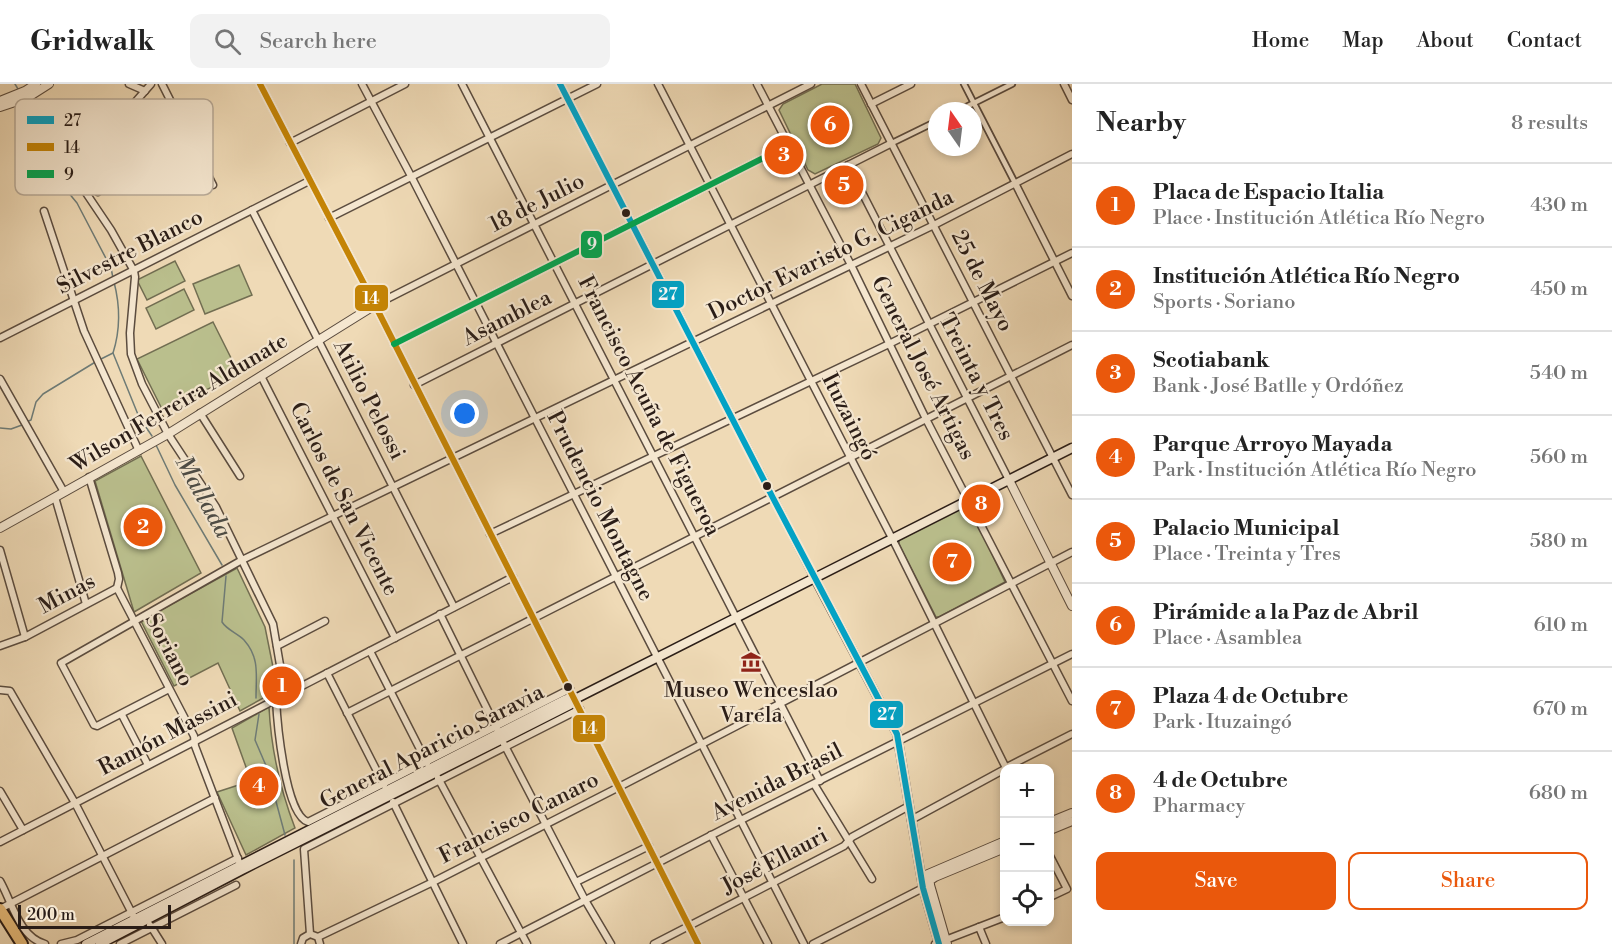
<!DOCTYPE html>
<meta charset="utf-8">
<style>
:root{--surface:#fff;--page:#f2f2f2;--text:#222;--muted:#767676;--line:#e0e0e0;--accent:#ea580c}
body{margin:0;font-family:"Libre Bodoni",serif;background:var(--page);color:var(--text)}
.controls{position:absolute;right:18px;bottom:18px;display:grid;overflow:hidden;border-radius:12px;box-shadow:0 3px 9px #0003}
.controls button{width:54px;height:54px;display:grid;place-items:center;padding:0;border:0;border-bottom:2px solid var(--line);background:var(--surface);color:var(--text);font:30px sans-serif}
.compass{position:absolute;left:928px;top:18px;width:54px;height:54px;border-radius:50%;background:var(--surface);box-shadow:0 3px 9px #0003;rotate:346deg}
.scale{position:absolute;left:18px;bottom:15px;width:153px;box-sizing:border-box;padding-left:6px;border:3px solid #2a1d17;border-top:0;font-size:16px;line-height:21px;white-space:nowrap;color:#2a1d17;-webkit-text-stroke:4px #f5e7d0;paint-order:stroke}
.you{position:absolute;left:465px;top:330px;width:21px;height:21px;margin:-15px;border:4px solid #fff;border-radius:50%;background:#1a73e8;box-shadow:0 0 0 9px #1a73e833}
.badge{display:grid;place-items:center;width:39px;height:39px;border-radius:50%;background:var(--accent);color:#fff;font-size:20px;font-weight:700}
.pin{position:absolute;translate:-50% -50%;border:3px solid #fff;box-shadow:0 2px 6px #0006}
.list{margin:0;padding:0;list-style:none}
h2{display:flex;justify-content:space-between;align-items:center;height:78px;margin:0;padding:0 24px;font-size:26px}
h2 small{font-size:20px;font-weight:400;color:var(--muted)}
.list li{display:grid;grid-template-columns:39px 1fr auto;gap:18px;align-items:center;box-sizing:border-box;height:84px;padding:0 24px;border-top:2px solid var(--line)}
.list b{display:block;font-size:22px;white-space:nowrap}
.list p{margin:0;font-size:20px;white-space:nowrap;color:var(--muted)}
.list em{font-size:20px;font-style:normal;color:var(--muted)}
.actions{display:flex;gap:12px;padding:18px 24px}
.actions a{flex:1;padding:14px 0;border:2px solid var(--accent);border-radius:12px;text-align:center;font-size:21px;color:var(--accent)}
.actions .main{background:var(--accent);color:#fff}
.icon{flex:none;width:33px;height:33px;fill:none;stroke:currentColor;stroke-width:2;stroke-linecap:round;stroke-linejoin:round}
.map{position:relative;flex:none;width:1072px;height:860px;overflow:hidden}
header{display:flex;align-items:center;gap:36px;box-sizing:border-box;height:84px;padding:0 30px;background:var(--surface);border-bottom:2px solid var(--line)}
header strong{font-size:28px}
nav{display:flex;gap:33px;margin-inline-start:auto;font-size:21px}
.search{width:420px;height:54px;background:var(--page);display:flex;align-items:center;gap:15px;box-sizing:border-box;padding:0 21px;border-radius:12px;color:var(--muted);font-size:22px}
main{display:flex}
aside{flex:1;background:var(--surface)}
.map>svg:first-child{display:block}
</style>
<header>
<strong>Gridwalk</strong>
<div class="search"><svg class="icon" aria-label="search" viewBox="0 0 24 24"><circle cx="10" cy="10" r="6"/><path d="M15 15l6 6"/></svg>Search here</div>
<nav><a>Home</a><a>Map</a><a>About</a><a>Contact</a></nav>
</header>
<main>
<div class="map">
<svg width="1072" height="860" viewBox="0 0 1072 860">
<rect width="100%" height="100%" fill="#efdab6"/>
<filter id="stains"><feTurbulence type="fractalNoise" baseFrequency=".00333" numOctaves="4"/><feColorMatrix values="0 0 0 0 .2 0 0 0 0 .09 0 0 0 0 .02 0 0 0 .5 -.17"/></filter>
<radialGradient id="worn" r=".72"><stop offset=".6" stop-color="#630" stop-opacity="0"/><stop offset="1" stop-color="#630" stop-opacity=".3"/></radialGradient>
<g fill="#babf8d" stroke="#726e52" stroke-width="1.5">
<polygon points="822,0 855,0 881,54 878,60 815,90 808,86 779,26 783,20"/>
<polygon points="175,177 185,197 147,216 137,196"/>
<polygon points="239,181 252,211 205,230 193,200"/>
<polygon points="184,205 194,226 156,245 146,224"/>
<polygon points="213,238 239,290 163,327 137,275"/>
<polygon points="141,372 201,489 134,528 95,397"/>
<polygon points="967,421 970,423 1005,498 939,533 936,533 899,460 899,456"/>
<polygon points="237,484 265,543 273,583 285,602 240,627 218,579 174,602 141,537"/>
<path d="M269,623C271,664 280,705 295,744L246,771L217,708L251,697L232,644Z"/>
</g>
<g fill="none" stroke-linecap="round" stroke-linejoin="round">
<g stroke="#6e7b76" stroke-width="1.5">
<polyline points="15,0 18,5"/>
<polyline points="24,18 33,49 45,74 63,102 77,119 111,184 113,194"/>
<path d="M114,198C120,221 120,247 113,269L139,333L152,352"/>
<polyline points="101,275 113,269"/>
<polyline points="26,338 31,336 36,318 43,310 97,277"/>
<polyline points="0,344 11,345 22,341"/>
<polyline points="156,361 175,401 222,481"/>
<path d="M226,492L222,538C227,546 237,549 244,556C260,574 256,591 256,614"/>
<polyline points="259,630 255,656 267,684 285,751"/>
<polyline points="294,860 294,776"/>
</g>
<g stroke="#5b4c3f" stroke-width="8">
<g id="pedestrian">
<polyline points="964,0 1015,99"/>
<polyline points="958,27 1012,0"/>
<polyline points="892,59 937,37"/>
</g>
</g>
<g stroke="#5b4c3f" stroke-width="9">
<g id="minor">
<polyline points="129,0 145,7"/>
<polyline points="151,0 80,81 77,89 78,97 111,146 134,187 135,193 130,249 131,270 142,300 168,350 216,423 273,540 280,581 294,606"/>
<polyline points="162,0 213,101"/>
<polyline points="260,0 375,221 698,860"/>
<polyline points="362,0 411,92 804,860"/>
<polyline points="462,0 820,697"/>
<polyline points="560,0 815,495"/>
<polyline points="658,0 896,462 1006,684"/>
<polyline points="757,0 851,181 926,335 1072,617"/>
<polyline points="861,0 1072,411"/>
<polyline points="1064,0 1072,16"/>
<polyline points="871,20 911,0"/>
<polyline points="290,59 405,0"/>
<polyline points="848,81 1009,396"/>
<polyline points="89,96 98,108 121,82 98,61"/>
<polyline points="1015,99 1072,212"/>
<polyline points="252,126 454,523"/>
<polyline points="44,127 84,247 139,367"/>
<polyline points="329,134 597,0"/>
<polyline points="375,221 811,0"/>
<polyline points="0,254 309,97"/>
<polyline points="394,260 789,61"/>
<polyline points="261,292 395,554"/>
<polyline points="0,295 64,408"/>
<polyline points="414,301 892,59"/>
<polyline points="200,329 240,392"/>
<polyline points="89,393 118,489 119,495 117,504 194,652 195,662 241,783"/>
<polyline points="55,413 86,520"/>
<polyline points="490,450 889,260 1072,169"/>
<polyline points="0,466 25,553"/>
<polyline points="440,530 497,645"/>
<polyline points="0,562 25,553 117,504"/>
<polyline points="277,562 325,537"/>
<polyline points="370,567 427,679"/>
<polyline points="327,589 384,701"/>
<polyline points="169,605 97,642 94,641 61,579 242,476 934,141 1072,70"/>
<polyline points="0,606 10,607 75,719 136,837"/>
<path d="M276,614C277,637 285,731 308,738L570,605"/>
<polyline points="347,629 1072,261"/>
<polyline points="122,631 148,681"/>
<polyline points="504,660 585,816 611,860"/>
<polyline points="1005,684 1072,650"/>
<polyline points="438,694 527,860"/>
<polyline points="814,700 872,795"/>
<polyline points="0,707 23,746"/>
<polyline points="393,718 463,860"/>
<polyline points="911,736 1005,685"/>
<polyline points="711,751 768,860"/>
<polyline points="0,758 513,493"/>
<polyline points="1050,772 1067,805 1050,813"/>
<path d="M0,797C12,818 19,853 45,860"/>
<polyline points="576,798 649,762"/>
<polyline points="0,825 215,714"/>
<polyline points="150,841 162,860"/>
<polyline points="979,843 986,860"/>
<polyline points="310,850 304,765 580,625"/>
<polyline points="318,853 433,798 619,703 1072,468"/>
<polyline points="61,860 77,856 238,774"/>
<polyline points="120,860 236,801"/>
<polyline points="301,860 303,854 310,850 318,853 320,860"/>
<polyline points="500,860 739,737 1072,570"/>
<polyline points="654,860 844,762 852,753 909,722"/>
<polyline points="813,860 923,804"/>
<polyline points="935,860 1005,833"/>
</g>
</g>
<g stroke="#5b4c3f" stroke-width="10">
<g id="tertiary">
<polyline points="0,17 25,7 36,0"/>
<polyline points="0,23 27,14 49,0"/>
<polyline points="1009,396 1072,522"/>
<polyline points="0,444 168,350 375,221"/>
<polyline points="815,495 897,650 923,804 939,860"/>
<polyline points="1050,738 1072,729"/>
<polyline points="1050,746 1072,737"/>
<polyline points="921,793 1005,757"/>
<polyline points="930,801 947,860"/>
<polyline points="923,804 930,801 929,797 935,793 1005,764"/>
</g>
</g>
<g stroke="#2a1d17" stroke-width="11">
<g id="secondary">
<polyline points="86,860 566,615 575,615"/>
<polyline points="100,860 242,786 570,621 575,615 1072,364"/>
</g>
</g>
<g stroke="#2a1d17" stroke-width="14">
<polyline id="trunk" points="0,825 22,860"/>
</g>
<use href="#pedestrian" stroke="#f5e7d0" stroke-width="4.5"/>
<use href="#minor" stroke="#f5e7d0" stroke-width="6"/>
<use href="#tertiary" stroke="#f5e7d0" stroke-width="8"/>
<use href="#secondary" stroke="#f5e7d0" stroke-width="8"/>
<use href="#trunk" stroke="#e8bd7b" stroke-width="10"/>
<g stroke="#f5e7d0" stroke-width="10">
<polyline id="bus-1" points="560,0 773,414 897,650 923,804 939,860"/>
</g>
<g stroke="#f5e7d0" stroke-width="10">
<polyline id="bus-2" points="260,0 375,221 698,860"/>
</g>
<g stroke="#f5e7d0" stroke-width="10">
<polyline id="bus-3" points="394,260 789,61"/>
</g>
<use href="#bus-1" stroke="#02a2c5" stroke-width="6"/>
<use href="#bus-2" stroke="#c48406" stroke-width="6"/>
<use href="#bus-3" stroke="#00a651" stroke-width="6"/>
</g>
<defs>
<g id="museum-bare" transform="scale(1.62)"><path d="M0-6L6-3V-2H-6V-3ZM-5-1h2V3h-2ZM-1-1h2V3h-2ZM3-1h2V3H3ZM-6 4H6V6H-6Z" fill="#8f2418" stroke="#f5e7d0" stroke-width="2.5" paint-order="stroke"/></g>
</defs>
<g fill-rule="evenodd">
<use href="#museum-bare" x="751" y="578"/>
</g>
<g fill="#2a1d17" stroke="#f5e7d0" stroke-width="2">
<circle cx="626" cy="129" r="5"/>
<circle cx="767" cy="402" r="5"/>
<circle cx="568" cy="603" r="5"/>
</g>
<g text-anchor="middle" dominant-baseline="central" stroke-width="4.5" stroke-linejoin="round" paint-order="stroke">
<g font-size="22" fill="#2a1d17" stroke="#f5e7d0">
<text transform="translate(537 119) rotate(-27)">18 de Julio</text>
<text transform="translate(130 168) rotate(-27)">Silvestre Blanco</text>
<text transform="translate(831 171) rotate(-26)">Doctor Evaristo G. Ciganda</text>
<text transform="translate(982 197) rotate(63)">25 de Mayo</text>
<text transform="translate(507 234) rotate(-27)">Asamblea</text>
<text transform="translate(923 284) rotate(63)">General José Artigas</text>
<text transform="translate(976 293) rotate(63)">Treinta y Tres</text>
<text transform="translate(369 316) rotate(63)">Atilio Pelossi</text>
<text transform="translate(179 319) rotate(-31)">Wilson Ferreira Aldunate</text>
<text transform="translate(649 322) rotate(63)">Francisco Acuña de Figueroa</text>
<text transform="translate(849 333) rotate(63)">Ituzaingó</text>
<text transform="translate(344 415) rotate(63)">Carlos de San Vicente</text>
<text transform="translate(600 422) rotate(63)">Prudencio Montagne</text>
<text transform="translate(67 510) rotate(-28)">Minas</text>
<text transform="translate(169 566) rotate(62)">Soriano</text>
<text transform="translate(168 650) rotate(-28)">Ramón Massini</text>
<text transform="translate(432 663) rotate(-27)">General Aparicio Saravia</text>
<text transform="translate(777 698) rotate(-27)">Avenida Brasil</text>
<text transform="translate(519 734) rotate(-27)">Francisco Canaro</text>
<text transform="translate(775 777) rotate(-28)">José Ellauri</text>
</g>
<g font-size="22" fill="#2a1d17" stroke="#f5e7d0">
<text x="751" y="606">Museo Wenceslao<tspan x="751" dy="25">Varela</tspan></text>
</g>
<g font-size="24" font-style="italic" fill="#4c4c46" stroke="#f5e7d0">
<text transform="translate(203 413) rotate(61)">Mallada</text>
</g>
</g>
<rect x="15" y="15" width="198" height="96" rx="9" fill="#f5e7d0" stroke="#b8aa98" stroke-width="1.5"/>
<rect x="27" y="32" width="27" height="8" fill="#02a2c5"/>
<rect x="27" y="59" width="27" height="8" fill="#c48406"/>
<rect x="27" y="86" width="27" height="8" fill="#00a651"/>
<g font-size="16" fill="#2a1d17">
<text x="64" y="42">27</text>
<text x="64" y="69">14</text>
<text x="64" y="96">9</text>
</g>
<g stroke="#f5e7d0" stroke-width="2">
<rect x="580" y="146" width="23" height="29" rx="6" fill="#00a651"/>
<rect x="651" y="196" width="34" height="29" rx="6" fill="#02a2c5"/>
<rect x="354" y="200" width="35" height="28" rx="6" fill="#c48406"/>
<rect x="869" y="616" width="35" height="29" rx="6" fill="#02a2c5"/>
<rect x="572" y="630" width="34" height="29" rx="6" fill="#c48406"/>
</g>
<g font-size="16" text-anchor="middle" font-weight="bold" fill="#fff">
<text x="592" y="166">9</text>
<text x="668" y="216">27</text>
<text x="371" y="220">14</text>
<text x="887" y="636">27</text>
<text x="589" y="650">14</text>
</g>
<rect width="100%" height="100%" filter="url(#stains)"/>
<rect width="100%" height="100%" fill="url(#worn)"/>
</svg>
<div class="controls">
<button>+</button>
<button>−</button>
<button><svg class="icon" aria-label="locate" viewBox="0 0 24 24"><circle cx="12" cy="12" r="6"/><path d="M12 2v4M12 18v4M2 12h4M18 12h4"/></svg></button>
</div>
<svg class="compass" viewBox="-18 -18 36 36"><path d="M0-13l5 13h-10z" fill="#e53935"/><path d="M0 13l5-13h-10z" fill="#767676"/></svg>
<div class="scale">200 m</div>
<div class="you"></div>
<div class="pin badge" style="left:282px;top:602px">1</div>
<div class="pin badge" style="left:143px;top:443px">2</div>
<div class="pin badge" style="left:784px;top:71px">3</div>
<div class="pin badge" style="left:259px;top:702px">4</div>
<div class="pin badge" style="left:844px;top:101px">5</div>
<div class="pin badge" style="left:830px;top:41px">6</div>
<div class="pin badge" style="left:952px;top:478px">7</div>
<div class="pin badge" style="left:981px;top:420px">8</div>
</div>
<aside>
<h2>Nearby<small>8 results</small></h2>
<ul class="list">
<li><span class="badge">1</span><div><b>Placa de Espacio Italia</b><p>Place · Institución Atlética Río Negro</p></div><em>430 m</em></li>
<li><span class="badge">2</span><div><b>Institución Atlética Río Negro</b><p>Sports · Soriano</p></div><em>450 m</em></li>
<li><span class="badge">3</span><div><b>Scotiabank</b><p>Bank · José Batlle y Ordóñez</p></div><em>540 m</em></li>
<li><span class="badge">4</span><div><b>Parque Arroyo Mayada</b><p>Park · Institución Atlética Río Negro</p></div><em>560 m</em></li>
<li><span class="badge">5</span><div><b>Palacio Municipal</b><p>Place · Treinta y Tres</p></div><em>580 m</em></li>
<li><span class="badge">6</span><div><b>Pirámide a la Paz de Abril</b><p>Place · Asamblea</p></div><em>610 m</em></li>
<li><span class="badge">7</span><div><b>Plaza 4 de Octubre</b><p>Park · Ituzaingó</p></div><em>670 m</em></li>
<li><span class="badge">8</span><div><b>4 de Octubre</b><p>Pharmacy</p></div><em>680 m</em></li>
</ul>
<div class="actions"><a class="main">Save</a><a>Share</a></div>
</aside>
</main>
